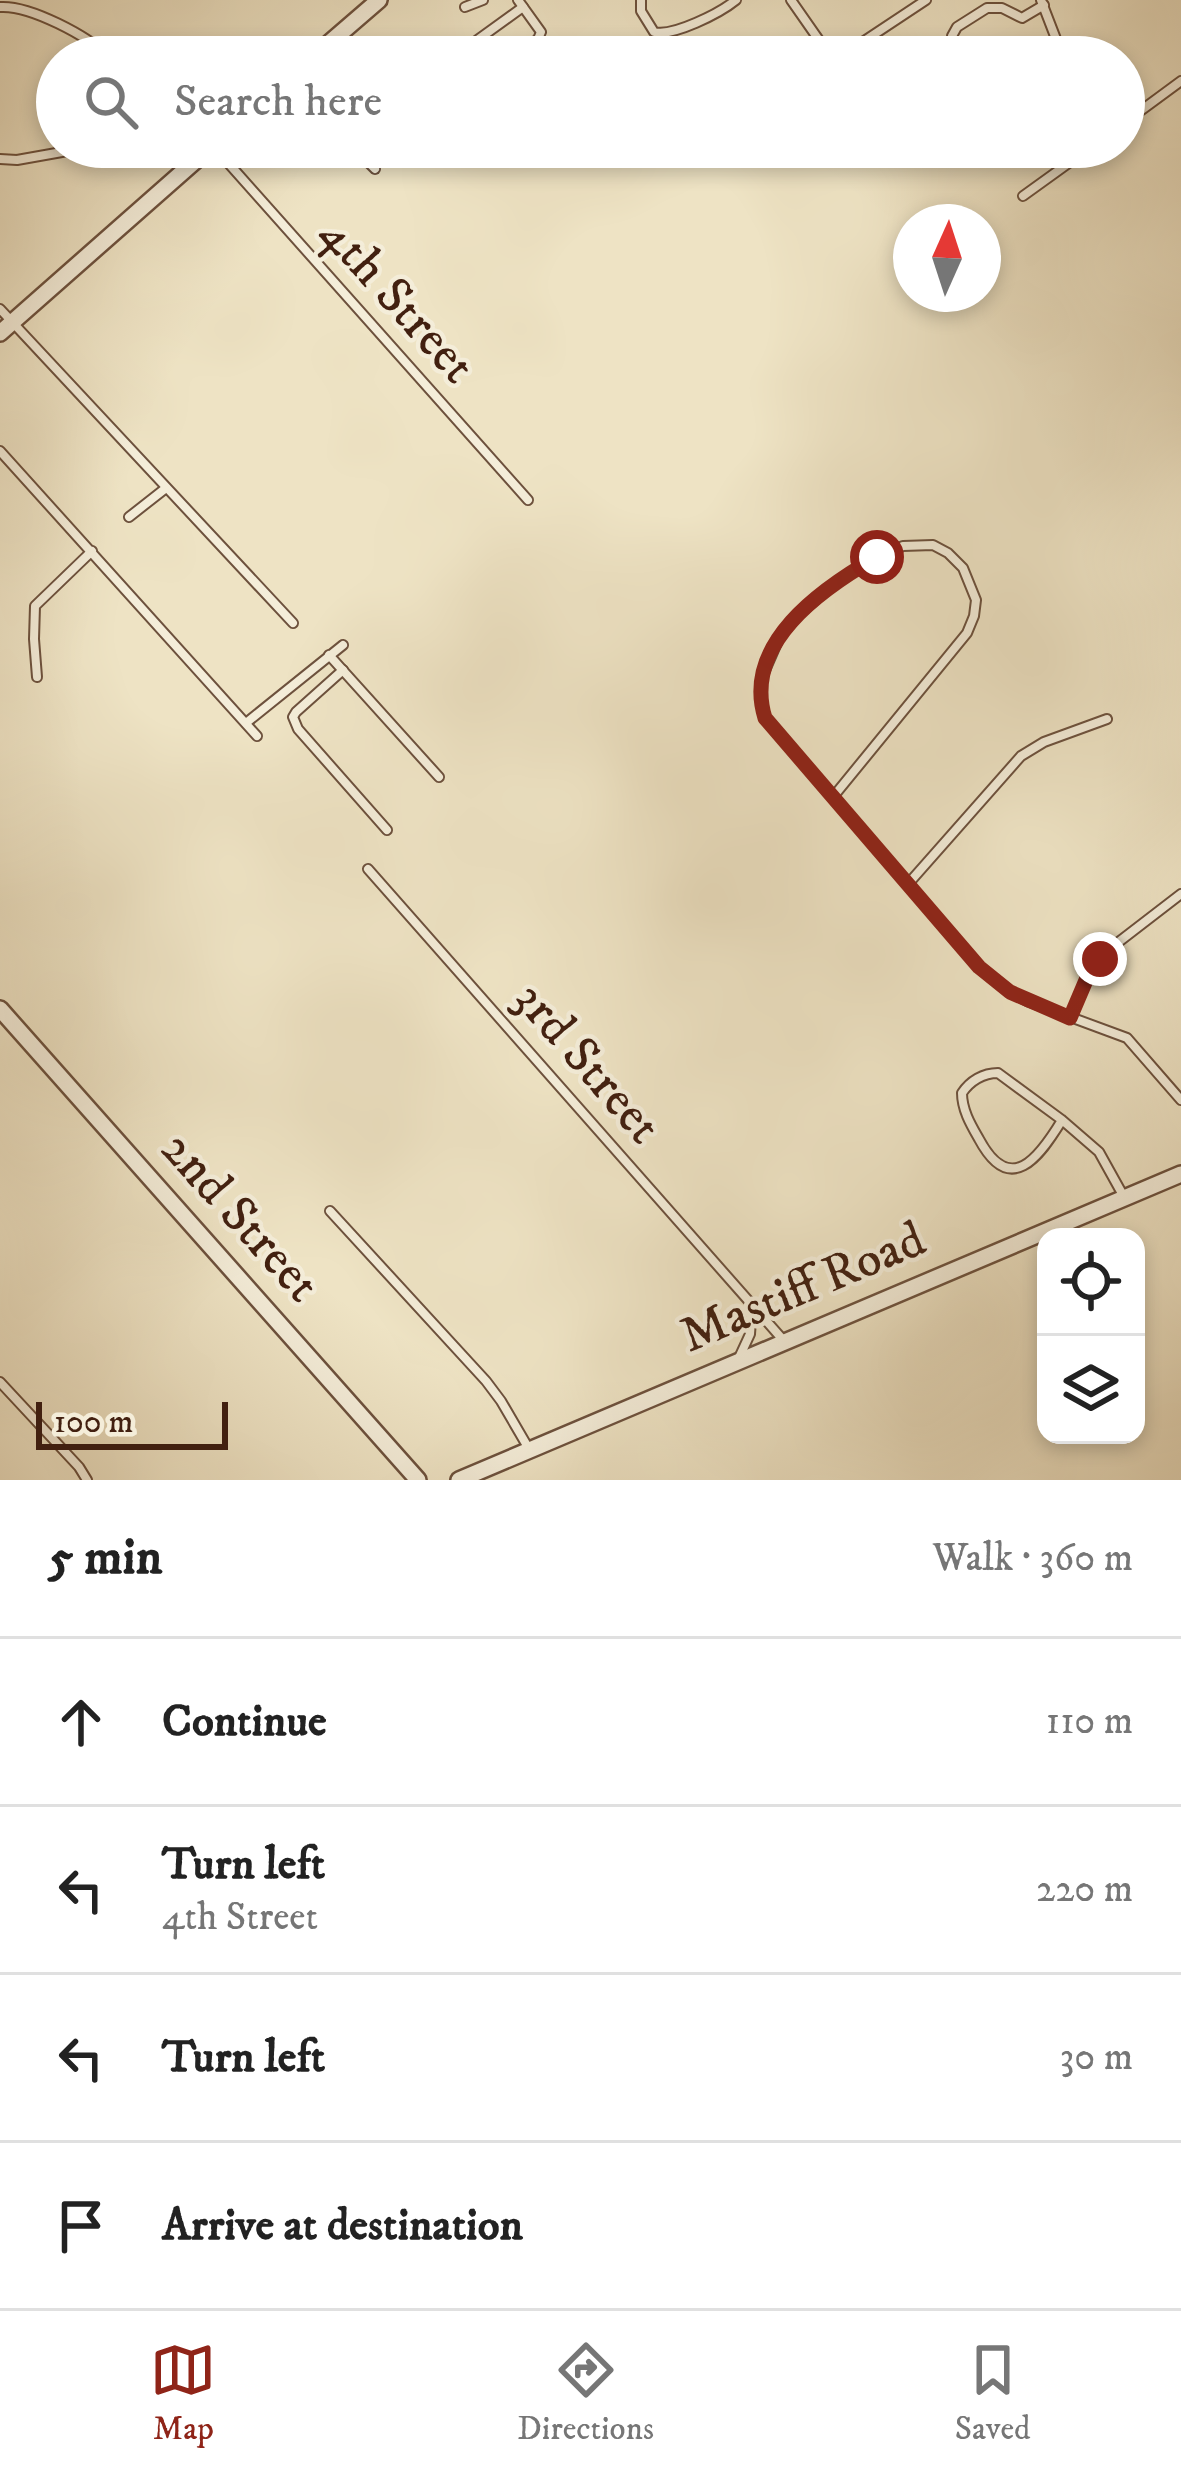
<!DOCTYPE html>
<meta charset="utf-8">
<style>
:root{--surface:#fff;--page:#f2f2f2;--text:#222;--muted:#767676;--line:#e0e0e0;--accent:#8f2418}
body{margin:0;font-family:"IM FELL DW Pica",serif;background:var(--page);color:var(--text)}
.controls{position:absolute;right:36px;bottom:36px;display:grid;overflow:hidden;border-radius:24px;box-shadow:0 6px 18px #0003}
.controls button{width:108px;height:108px;display:grid;place-items:center;padding:0;border:0;border-bottom:3px solid var(--line);background:var(--surface);color:var(--text);font:60px sans-serif}
.compass{position:absolute;left:893px;top:204px;width:108px;height:108px;border-radius:50%;background:var(--surface);box-shadow:0 6px 18px #0003;rotate:3deg}
.scale{position:absolute;left:36px;bottom:30px;width:192px;box-sizing:border-box;padding-left:12px;border:6px solid #422010;border-top:0;font-size:33px;line-height:42px;white-space:nowrap;color:#422010;-webkit-text-stroke:9px #f4edd9;paint-order:stroke}
.stop{position:absolute;width:36px;height:36px;margin:-27px;border:9px solid #8f2418;border-radius:50%;background:#fff}
.stop.end{background:#8f2418;border-color:#fff;box-shadow:0 3px 12px #0008}
.list{margin:0;padding:0;list-style:none}
h2{display:flex;justify-content:space-between;align-items:center;height:156px;margin:0;padding:0 48px;font-size:51px}
h2 small{font-size:39px;font-weight:400;color:var(--muted)}
.list li{display:grid;grid-template-columns:78px 1fr auto;gap:36px;align-items:center;box-sizing:border-box;height:168px;padding:0 48px;border-top:3px solid var(--line)}
.list b{display:block;font-size:45px;white-space:nowrap}
.list p{margin:0;font-size:39px;white-space:nowrap;color:var(--muted)}
.list em{font-size:39px;font-style:normal;color:var(--muted)}
.icon{flex:none;width:66px;height:66px;fill:none;stroke:currentColor;stroke-width:2;stroke-linecap:round;stroke-linejoin:round}
.map{position:relative;flex:none;width:1181px;height:1480px;overflow:hidden}
.search{position:absolute;background:var(--surface);box-shadow:0 6px 18px #0003;left:36px;right:36px;top:36px;height:132px;display:flex;align-items:center;gap:30px;box-sizing:border-box;padding:0 42px;border-radius:66px;color:var(--muted);font-size:45px}
.sheet{height:828px;background:var(--surface)}
nav{display:flex;justify-content:space-around;align-items:center;box-sizing:border-box;height:168px;border-top:3px solid var(--line);background:var(--surface);font-size:33px;color:var(--muted)}
nav a{display:grid;justify-items:center;gap:6px}
nav .on{color:var(--accent)}
.map>svg:first-child{display:block}
</style>
<div class="map">
<svg width="1181" height="1480" viewBox="0 0 1181 1480">
<rect width="100%" height="100%" fill="#eee3c4"/>
<filter id="stains"><feTurbulence type="fractalNoise" baseFrequency=".00167" numOctaves="4"/><feColorMatrix values="0 0 0 0 .2 0 0 0 0 .09 0 0 0 0 .02 0 0 0 .5 -.17"/></filter>
<radialGradient id="worn" r=".72"><stop offset=".6" stop-color="#630" stop-opacity="0"/><stop offset="1" stop-color="#630" stop-opacity=".3"/></radialGradient>
<g fill="none" stroke-linecap="round" stroke-linejoin="round">
<g stroke="#6d513d" stroke-width="12">
<g id="service">
<path d="M641,0V11L654,32C673,37 720,13 736,0"/>
<polyline points="791,0 828,53 836,57"/>
<polyline points="1041,0 1063,57"/>
<path d="M0,7C30,5 88,36 109,57"/>
<polyline points="465,7 483,0"/>
<polyline points="469,46 523,7"/>
<polyline points="513,57 538,39 541,32 518,0"/>
<polyline points="840,57 926,0"/>
<polyline points="951,57 952,36 957,27 987,8 1002,8 1022,18 1044,5"/>
<polyline points="1124,123 1181,81"/>
<polyline points="167,147 186,166"/>
<polyline points="214,147 528,500"/>
<polyline points="353,147 375,169"/>
<path d="M1007,147C1019,168 1034,159 1050,147"/>
<polyline points="0,159 17,160 90,147"/>
<polyline points="1023,196 1091,147"/>
<polyline points="0,309 293,623"/>
<polyline points="0,451 257,736"/>
<polyline points="129,517 166,488"/>
<polyline points="329,655 439,777"/>
<polyline points="343,670 296,712 293,717 298,729 387,830"/>
<polyline points="37,677 34,639 35,606 92,551"/>
<polyline points="246,723 343,645"/>
<polyline points="833,797 967,633 974,616 976,600 963,568 948,553 933,545 903,546 877,557 835,583 797,616 780,636 763,675 760,692 765,719 979,966 1010,992 1027,1001 1127,1038 1181,1100"/>
<polyline points="368,869 784,1341"/>
<polyline points="908,884 1021,756 1044,742 1107,719"/>
<polyline points="1070,1018 1093,967 1116,944 1181,894"/>
<path d="M1062,1120L998,1073C983,1073 970,1081 962,1093C962,1110 971,1125 979,1139C1010,1197 1039,1158 1062,1120L1099,1152L1124,1197"/>
<polyline points="330,1211 486,1381 501,1401 529,1449"/>
<polyline points="738,1360 750,1334 752,1306"/>
<polyline points="0,1382 79,1467 87,1480"/>
</g>
</g>
<g stroke="#6d513d" stroke-width="20">
<g id="minor">
<polyline points="313,57 379,0"/>
<polyline points="0,333 211,147"/>
<polyline points="0,1009 418,1480"/>
<polyline points="459,1480 1181,1174"/>
</g>
</g>
<use href="#service" stroke="#f4edd9" stroke-width="8"/>
<use href="#minor" stroke="#f4edd9" stroke-width="15"/>
</g>
<g fill="none" stroke-linecap="round" stroke-linejoin="round">
<path stroke="#8f2418" stroke-width="15" d="M877,557C821,589 742,644 765,718L979,967L1010,992L1070,1018L1087,978L1100,959"/>
</g>
<g text-anchor="middle" dominant-baseline="central" stroke-width="9" stroke-linejoin="round" paint-order="stroke">
<g font-size="51" fill="#422010" stroke="#f4edd9">
<text transform="translate(397 300) rotate(48)">4th Street</text>
<text transform="translate(587 1063) rotate(49)">3rd Street</text>
<text transform="translate(240 1217) rotate(48)">2nd Street</text>
<text transform="translate(803 1288) rotate(-23)">Mastiff Road</text>
</g>
</g>
<rect width="100%" height="100%" filter="url(#stains)"/>
<rect width="100%" height="100%" fill="url(#worn)"/>
</svg>
<div class="controls">
<button><svg class="icon" aria-label="locate" viewBox="0 0 24 24"><circle cx="12" cy="12" r="6"/><path d="M12 2v4M12 18v4M2 12h4M18 12h4"/></svg></button>
<button><svg class="icon" aria-label="layers" viewBox="0 0 24 24"><path d="M12 4l9 5-9 5-9-5zM3 14l9 5 9-5"/></svg></button>
</div>
<svg class="compass" viewBox="-18 -18 36 36"><path d="M0-13l5 13h-10z" fill="#e53935"/><path d="M0 13l5-13h-10z" fill="#767676"/></svg>
<div class="scale">100 m</div>
<div class="stop" style="left:877px;top:557px"></div>
<div class="stop end" style="left:1100px;top:959px"></div>
<div class="search"><svg class="icon" aria-label="search" viewBox="0 0 24 24"><circle cx="10" cy="10" r="6"/><path d="M15 15l6 6"/></svg>Search here</div>
</div>
<section class="sheet">
<h2>5 min<small>Walk · 360 m</small></h2>
<ul class="list">
<li><svg class="icon" aria-label="ahead" viewBox="0 0 24 24"><path d="M12 20V5M6 11l6-6 6 6"/></svg><div><b>Continue</b></div><em>110 m</em></li>
<li><svg class="icon" aria-label="left" viewBox="0 0 24 24"><path d="M17 20v-9H6M10 6l-5 5 5 5"/></svg><div><b>Turn left</b><p>4th Street</p></div><em>220 m</em></li>
<li><svg class="icon" aria-label="left" viewBox="0 0 24 24"><path d="M17 20v-9H6M10 6l-5 5 5 5"/></svg><div><b>Turn left</b></div><em>30 m</em></li>
<li><svg class="icon" aria-label="arrive" viewBox="0 0 24 24"><path d="M6 21V4h12l-3 4 3 4H6"/></svg><div><b>Arrive at destination</b></div></li>
</ul>
</section>
<nav>
<a class="on"><svg class="icon" aria-label="map" viewBox="0 0 24 24"><path d="M3 6l6-2 6 2 6-2v14l-6 2-6-2-6 2zM9 4v14M15 6v14"/></svg>Map</a>
<a><svg class="icon" aria-label="directions" viewBox="0 0 24 24"><path d="M12 3l9 9-9 9-9-9zM9 14v-3h6M13 9l2 2-2 2"/></svg>Directions</a>
<a><svg class="icon" aria-label="saved" viewBox="0 0 24 24"><path d="M7 4h10v16l-5-4-5 4z"/></svg>Saved</a>
</nav>
